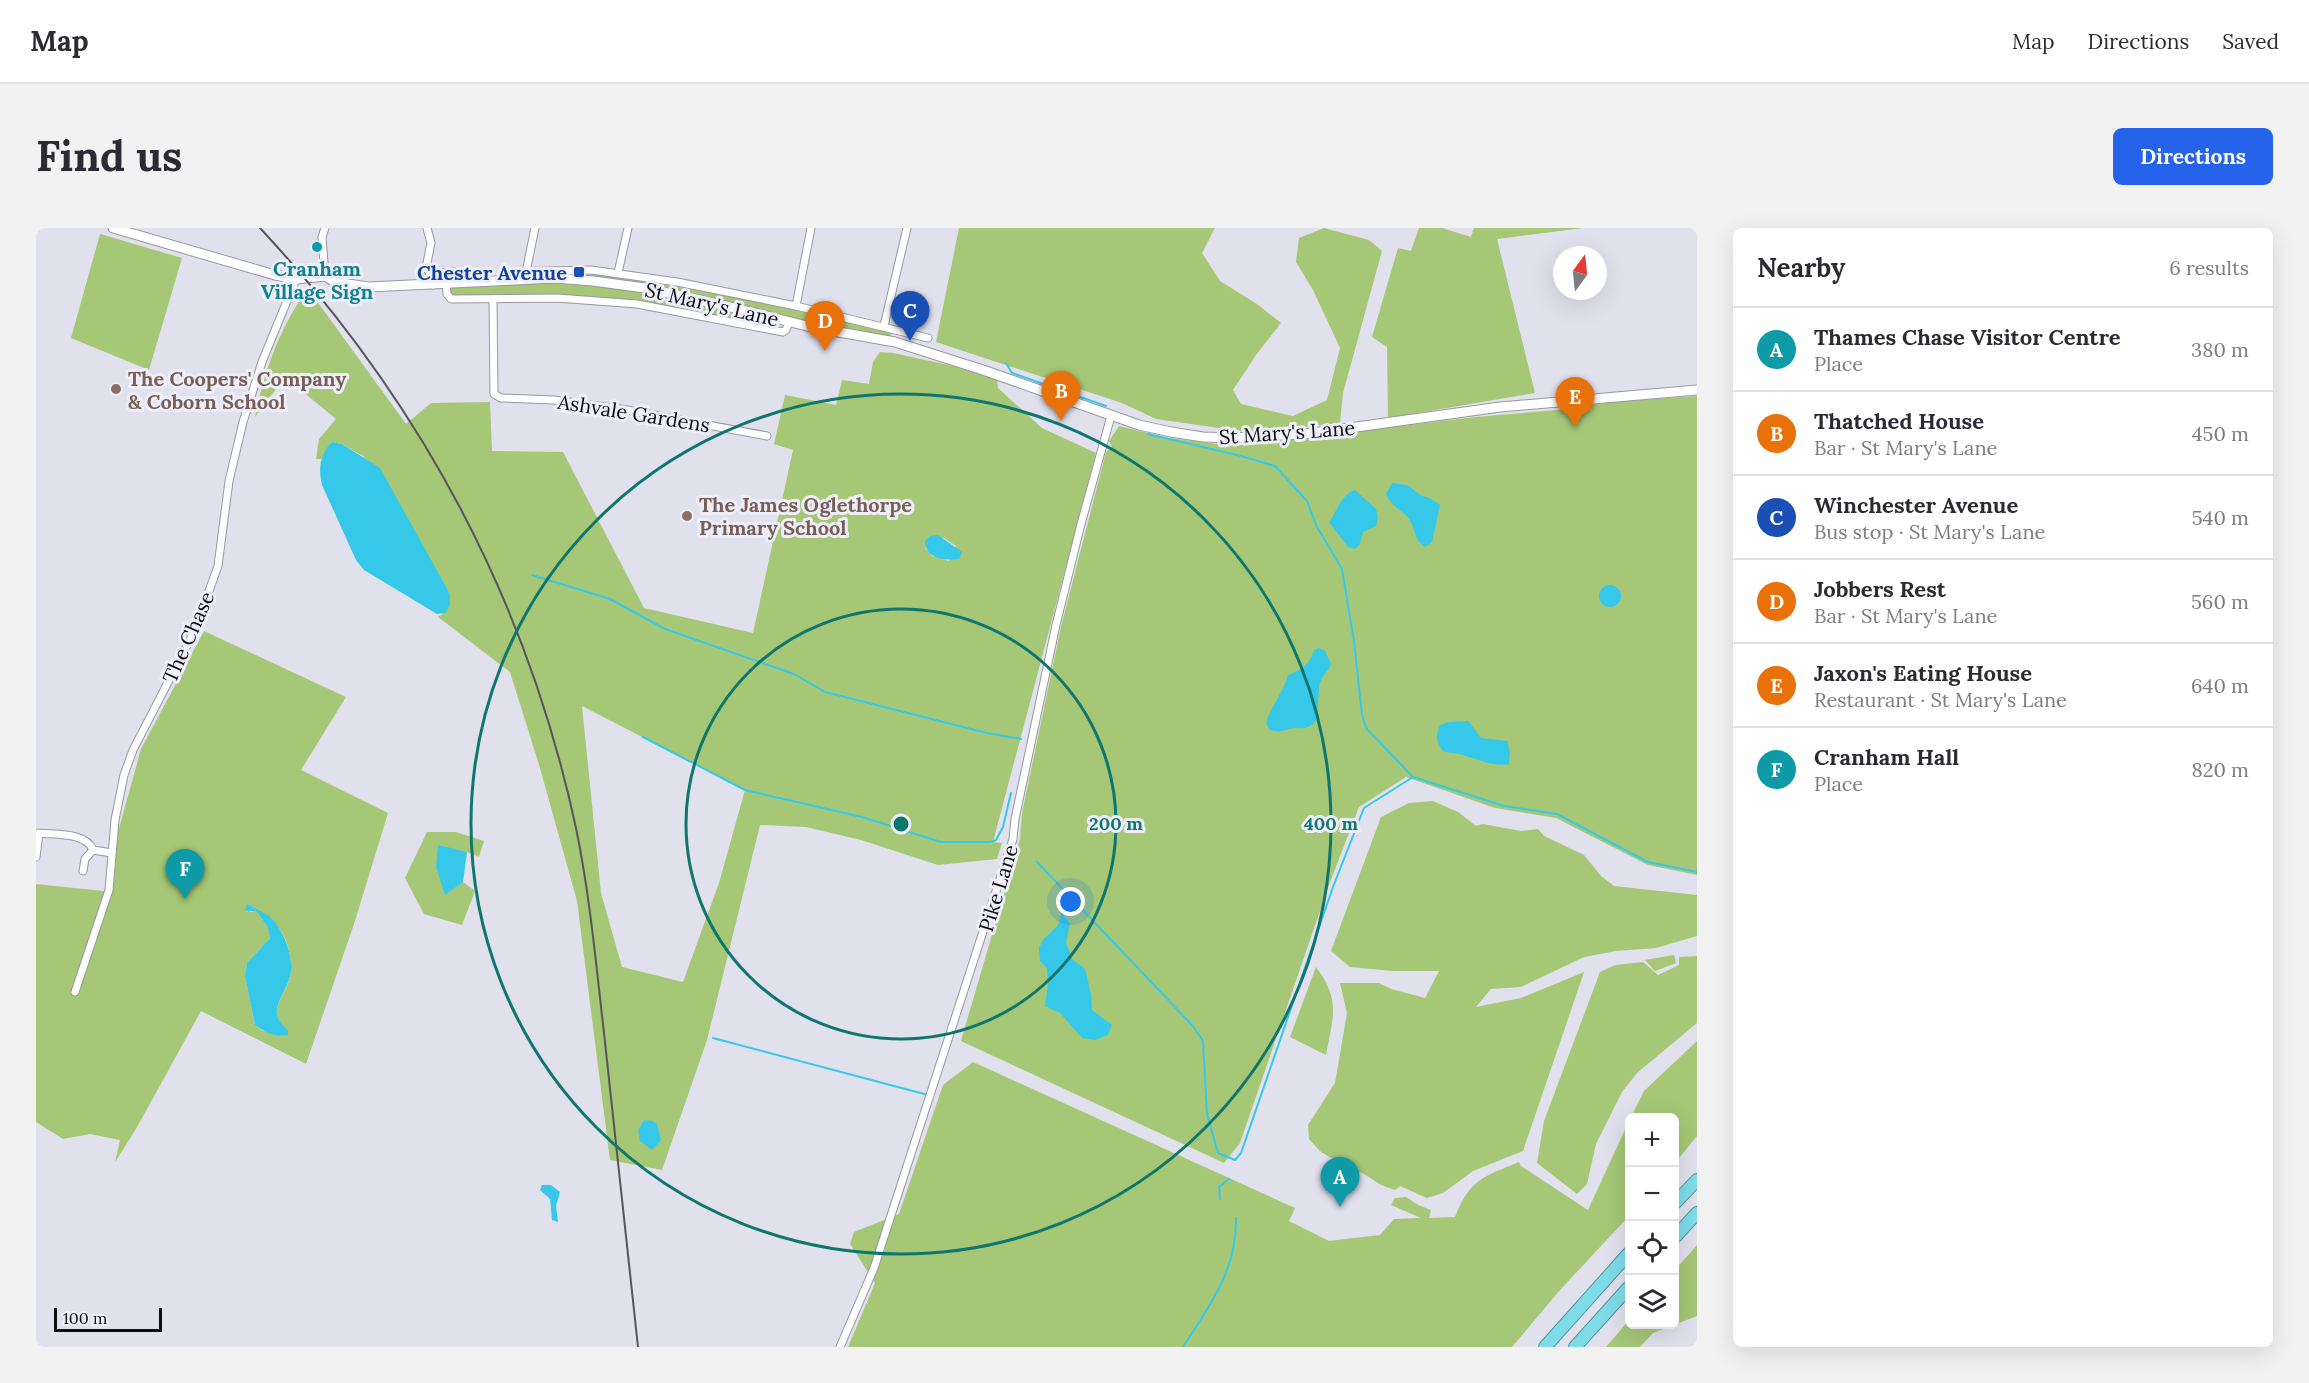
<!DOCTYPE html>
<meta charset="utf-8">
<style>
:root{--surface:#fff;--page:#f2f2f3;--text:#2b2b33;--muted:#7c7c81;--line:#e1e1e2;--accent:#2563eb}
body{margin:0;font-family:Lora,serif;background:var(--page);color:var(--text)}
.controls{position:absolute;right:18px;bottom:18px;display:grid;overflow:hidden;border-radius:9px;box-shadow:0 6px 24px #0002}
.controls button{width:54px;height:54px;display:grid;place-items:center;padding:0;border:0;border-bottom:2px solid var(--line);background:var(--surface);color:var(--text);font:30px sans-serif}
.compass{position:absolute;left:1517px;top:18px;width:54px;height:54px;border-radius:50%;background:var(--surface);box-shadow:0 6px 24px #0002;rotate:15deg}
.scale{position:absolute;left:18px;bottom:15px;width:108px;box-sizing:border-box;padding-left:6px;border:3px solid #0c0c10;border-top:0;font-size:16px;line-height:21px;white-space:nowrap;color:#0c0c10;-webkit-text-stroke:4px #edeef9;paint-order:stroke}
.you{position:absolute;left:1035px;top:674px;width:21px;height:21px;margin:-15px;border:4px solid #fff;border-radius:50%;background:#1a73e8;box-shadow:0 0 0 9px #1a73e833}
.badge{display:grid;place-items:center;width:39px;height:39px;border-radius:50%;background:var(--accent);color:#fff;font-size:20px;font-weight:700}
.pin{position:absolute;translate:-50% -50px;filter:drop-shadow(0 2px 3px #0008)}
.pin::after{content:'';position:absolute;top:32px;width:21px;height:18px;background:inherit;clip-path:polygon(0 0,100% 0,50% 100%)}
.list{margin:0;padding:0;list-style:none}
h2{display:flex;justify-content:space-between;align-items:center;height:78px;margin:0;padding:0 24px;font-size:26px}
h2 small{font-size:20px;font-weight:400;color:var(--muted)}
.list li{display:grid;grid-template-columns:39px 1fr auto;gap:18px;align-items:center;box-sizing:border-box;height:84px;padding:0 24px;border-top:2px solid var(--line)}
.list b{display:block;font-size:22px;white-space:nowrap}
.list p{margin:0;font-size:20px;white-space:nowrap;color:var(--muted)}
.list em{font-size:20px;font-style:normal;color:var(--muted)}
.icon{flex:none;width:33px;height:33px;fill:none;stroke:currentColor;stroke-width:2;stroke-linecap:round;stroke-linejoin:round}
.map{position:relative;flex:none;width:1661px;height:1119px;overflow:hidden;border-radius:9px}
header{display:flex;align-items:center;gap:36px;box-sizing:border-box;height:84px;padding:0 30px;background:var(--surface);border-bottom:2px solid var(--line)}
header strong{font-size:28px}
nav{display:flex;gap:33px;margin-inline-start:auto;font-size:21px}
.intro{display:flex;align-items:center;justify-content:space-between;box-sizing:border-box;height:144px;padding:0 36px}
h1{margin:0;font-size:42px}
.button{padding:15px 27px;border-radius:9px;background:var(--accent);color:#fff;font-size:21px;font-weight:700}
main{display:flex;gap:36px;padding:0 36px}
aside{flex:1;background:var(--surface);border-radius:9px;box-shadow:0 6px 24px #0002}
.map>svg:first-child{display:block}
</style>
<header>
<strong>Map</strong>
<nav><a>Map</a><a>Directions</a><a>Saved</a></nav>
</header>
<div class="intro"><h1>Find us</h1><a class="button">Directions</a></div>
<main>
<div class="map">
<svg width="1661" height="1119" viewBox="0 0 1661 1119">
<rect width="100%" height="100%" fill="#e0e1ec"/>
<g fill="#a5c776" fill-rule="evenodd">
<polygon points="923,0 1179,0 1166,25 1184,53 1221,76 1245,95 1220,127 1197,162 1205,176 1257,188 1291,172 1304,120 1277,62 1260,34 1263,10 1288,0 1333,12 1346,23 1307,165 1304,195 1218,205 1120,191 1086,175 900,114"/>
<polygon points="1383,0 1406,0 1435,9 1438,0 1547,0 1461,11 1499,165 1352,190 1351,119 1336,109 1362,20 1375,23"/>
<polygon points="64,6 146,30 113,142 35,110"/>
<path d="M555,45C635,56 715,72 794,90C811,94 842,97 856,106L852,109L755,91L620,59L555,47Z"/>
<polygon points="510,54 563,57 611,64 743,95 744,97 742,101 600,74 420,69 415,67 414,61 418,57"/>
<path d="M278,69L370,196L395,175L454,174L456,223L527,224L608,380L717,405L757,222L738,216L749,167L800,177L806,152L833,156L837,134L844,124L857,125L931,141L961,151L962,160L1006,200L1060,225L957,614L966,615L961,631L902,637L825,612L770,599L724,597L671,812L626,942L574,932L541,673L504,540L474,444L402,389C412,383 414,378 414,366L327,228L306,216L296,214L285,231H280L283,211L300,191L249,149L219,189C227,148 241,107 264,72ZM908,310L920,318L913,333L896,328L889,320ZM546,478L709,562L683,655L647,754L586,739L565,665Z"/>
<polygon points="1661,168 1661,647 1612,637 1520,590 1459,580 1370,549 1323,579 1293,657 1204,915 1188,935 925,813 984,611 986,585 1025,399 1070,224 1076,219 1073,213 1083,198 1133,210 1198,218 1439,189 1521,182 1576,174"/>
<path d="M168,403L310,469L265,542L352,585L318,696L270,836L165,783L100,901L79,934L84,912L54,906L27,911L0,894V656L77,664L82,604L105,521ZM212,676C222,685 238,693 245,703C253,715 258,739 253,753C246,772 230,785 252,802L227,803L219,797L209,748L211,735L234,710L232,700L221,684H214Z"/>
<path d="M1397,573L1422,584L1440,598L1447,596L1485,603L1502,601L1508,608L1548,627L1565,648L1578,658L1661,667V708L1620,720L1580,723L1548,729L1485,759L1455,761L1440,779L1485,770L1548,744L1487,923L1437,943L1407,965L1391,970L1364,958L1359,962C1353,960 1346,958 1340,954C1327,945 1314,935 1301,949L1297,948L1306,936L1285,924L1273,911L1272,897L1299,855L1311,785L1304,755H1343L1355,761L1389,770L1403,743H1357L1314,739L1295,723L1345,589L1373,575Z"/>
<polygon points="391,604 420,604 448,613 443,629 431,624 402,618 409,666 427,654 439,663 426,697 388,686 369,650"/>
<polygon points="1638,727 1640,735 1619,743 1609,732"/>
<polygon points="1661,728 1661,795 1601,845 1586,864 1560,916 1551,956 1541,966 1501,935 1508,893 1564,744 1579,737 1607,734 1622,747 1643,737 1643,729"/>
<path d="M1280,739C1305,772 1297,789 1290,827L1254,809Z"/>
<polygon points="1661,813 1661,908 1639,935 1638,890 1595,889 1608,863"/>
<path d="M937,834L1259,980L1253,993L1293,1013L1344,1007L1358,991L1385,990L1355,977L1359,970L1370,969L1382,977L1395,982L1393,990L1419,989C1434,951 1447,949 1483,934L1485,938L1552,982L1593,893V988L1524,1062L1476,1119H812L839,1055L814,1016L818,1004L863,986L907,857Z"/>
<polygon points="1661,1017 1661,1088 1617,1105 1604,1119 1570,1119 1593,1092 1594,1096 1638,1096 1639,1042"/>
</g>
<g fill="#36c8e9">
<path d="M296,214L306,216L344,240L414,366V377L409,385L401,386L328,342L320,332L286,257C282,240 284,226 296,214Z"/>
<path d="M1356,255L1371,257L1386,268L1394,270L1404,277L1396,314L1389,319C1378,312 1380,304 1375,294C1369,283 1356,280 1350,266Z"/>
<path d="M1319,262L1340,281L1342,290L1340,298L1327,304L1324,316L1319,321L1312,319L1293,294C1301,284 1305,266 1319,262Z"/>
<path d="M902,307L926,324L923,331C909,333 889,331 889,313L894,308Z"/>
<circle cx="1574" cy="368" r="11"/>
<path d="M1283,420L1289,423L1295,436C1293,442 1288,446 1285,452C1279,466 1287,495 1272,499C1268,501 1262,500 1258,500C1248,502 1244,505 1234,502L1230,495C1235,478 1247,465 1252,447C1266,442 1274,436 1278,422Z"/>
<path d="M1432,493L1445,510L1471,513L1474,523L1473,536C1451,540 1430,524 1408,524C1400,515 1399,508 1404,497L1413,494Z"/>
<polygon points="402,617 431,624 427,654 409,667 400,639"/>
<path d="M212,676C220,682 229,684 236,691C249,704 260,734 253,752C246,772 230,784 252,802V807C239,809 230,805 219,797L209,748L211,735L234,710L232,700L221,684L209,682L210,678Z"/>
<polygon points="1026,685 1034,696 1030,714 1036,731 1049,741 1055,766 1056,782 1076,797 1072,807 1059,812 1046,810 1024,785 1009,778 1012,756 1011,740 1004,733 1003,720 1007,712 1022,697"/>
<polygon points="608,892 617,893 621,896 625,912 616,922 604,913 602,902"/>
<polygon points="506,957 515,957 524,964 520,978 522,994 516,992 514,971 504,962"/>
</g>
<g fill="none" stroke-linecap="round" stroke-linejoin="round">
<g stroke="#36c8e9" stroke-width="2">
<polyline points="970,135 976,145 1070,178"/>
<polyline points="1112,206 1205,228 1239,238 1271,273 1281,299 1306,341 1318,413 1326,487 1330,500 1377,549 1468,578 1521,586 1612,634 1661,644"/>
<polyline points="496,347 574,371 629,401 758,446 789,464 951,505 985,511"/>
<polyline points="607,509 709,562 826,589 905,614 954,614 960,612 967,599 975,565"/>
<polyline points="1001,634 1157,798 1167,813 1171,886 1182,925 1199,932 1205,925 1297,659 1328,580 1377,549"/>
<polyline points="677,810 892,867"/>
<polyline points="1184,971 1183,959 1193,951"/>
<path d="M1147,1119C1174,1077 1201,1042 1200,990"/>
</g>
<g stroke="#9798a2" stroke-width="9">
<g id="street">
<polyline points="289,0 286,9 289,48"/>
<polyline points="391,0 395,15 390,40 393,44 397,57"/>
<polyline points="490,44 499,0"/>
<polyline points="394,45 419,44"/>
<polyline points="582,45 592,0"/>
<polyline points="473,51 472,44 555,42 641,54 760,78 892,110"/>
<polyline points="410,55 411,66 415,71 521,70 601,76 747,104 750,102 753,94"/>
<polyline points="457,71 458,166 465,170 518,172 591,182 731,208"/>
<polyline points="760,78 775,0"/>
<polyline points="848,98 871,0"/>
<path d="M0,629L3,605C19,607 50,604 57,622L76,625"/>
<polyline points="47,643 49,631 57,622"/>
<polyline points="39,764 73,662 79,592 88,547 97,522 159,402 182,338 193,253 207,194 226,134 260,51"/>
<polyline points="804,1119 838,1040 977,611 979,591 1020,397 1045,296 1075,188"/>
</g>
</g>
<g stroke="#9798a2" stroke-width="11">
<polyline id="secondary" points="77,0 239,47 260,51 289,48 299,54 332,59 519,50 557,53 609,60 686,77 775,99 859,114 947,142 1103,197 1135,204 1167,209 1198,210 1277,205 1464,179 1661,162"/>
</g>
<g stroke="#56939c" stroke-width="14">
<g id="highway">
<polyline points="1638,976 1661,952"/>
<polyline points="1638,1010 1661,985"/>
<polyline points="1509,1119 1594,1024"/>
<polyline points="1539,1119 1594,1058"/>
</g>
</g>
<use href="#street" stroke="#fff" stroke-width="7"/>
<use href="#secondary" stroke="#fff" stroke-width="9"/>
<use href="#highway" stroke="#7edce8" stroke-width="12"/>
<path stroke="#55555c" stroke-width="2" d="M224,0C383,171 491,372 540,600C554,668 560,736 568,805C580,909 591,1014 602,1119"/>
</g>
<g fill="none" stroke="#0f766e" stroke-width="3">
<circle cx="865" cy="596" r="215"/>
<circle cx="865" cy="596" r="430"/>
</g>
<circle fill="#0f9aa8" stroke="#edeef9" stroke-width="2" cx="281" cy="19" r="6"/>
<rect fill="#1a4fb4" stroke="#edeef9" stroke-width="2" x="537" y="38" width="12" height="12" rx="3"/>
<g fill="#8d6e63" stroke="#edeef9" stroke-width="2">
<circle cx="80" cy="161" r="6"/>
<circle cx="651" cy="288" r="6"/>
</g>
<g text-anchor="middle" dominant-baseline="central" stroke-width="6" stroke-linejoin="round" paint-order="stroke">
<g font-size="20" font-weight="bold" fill="#0d838f" stroke="#edeef9">
<text x="281" y="40">Cranham<tspan x="281" dy="23">Village Sign</tspan></text>
</g>
<g font-size="20" font-weight="bold" fill="#164399" stroke="#edeef9" text-anchor="end">
<text x="531" y="44">Chester Avenue</text>
</g>
<g font-size="20" fill="#0c0c10" stroke="#edeef9">
<text transform="translate(676 76) rotate(13)">St Mary's Lane</text>
<text transform="translate(598 185) rotate(9)">Ashvale Gardens</text>
<text transform="translate(1251 204) rotate(-4)">St Mary's Lane</text>
<text transform="translate(152 409) rotate(-66)">The Chase</text>
<text transform="translate(962 660) rotate(-73)">Pike Lane</text>
</g>
<g font-size="20" font-weight="bold" fill="#785e54" stroke="#edeef9" text-anchor="start">
<text x="92" y="150">The Coopers' Company<tspan x="92" dy="23">&amp; Coborn School</tspan></text>
<text x="663" y="276">The James Oglethorpe<tspan x="663" dy="23">Primary School</tspan></text>
</g>
</g>
<circle cx="865" cy="596" r="9" fill="#0f766e" stroke="#edeef9" stroke-width="3"/>
<g font-size="18" text-anchor="middle" font-weight="bold" fill="#0f766e" stroke="#edeef9" stroke-width="6" stroke-linejoin="round" paint-order="stroke">
<text x="1080" y="602">200 m</text>
<text x="1295" y="602">400 m</text>
</g>
</svg>
<div class="controls">
<button>+</button>
<button>−</button>
<button><svg class="icon" aria-label="locate" viewBox="0 0 24 24"><circle cx="12" cy="12" r="6"/><path d="M12 2v4M12 18v4M2 12h4M18 12h4"/></svg></button>
<button><svg class="icon" aria-label="layers" viewBox="0 0 24 24"><path d="M12 4l9 5-9 5-9-5zM3 14l9 5 9-5"/></svg></button>
</div>
<svg class="compass" viewBox="-18 -18 36 36"><path d="M0-13l5 13h-10z" fill="#e53935"/><path d="M0 13l5-13h-10z" fill="#7c7c81"/></svg>
<div class="scale">100 m</div>
<div class="you"></div>
<div class="pin badge" style="left:1304px;top:979px;background:#0f9aa8">A</div>
<div class="pin badge" style="left:1025px;top:193px;background:#e8710a">B</div>
<div class="pin badge" style="left:874px;top:113px;background:#1a4fb4">C</div>
<div class="pin badge" style="left:789px;top:123px;background:#e8710a">D</div>
<div class="pin badge" style="left:1539px;top:199px;background:#e8710a">E</div>
<div class="pin badge" style="left:149px;top:671px;background:#0f9aa8">F</div>
</div>
<aside>
<h2>Nearby<small>6 results</small></h2>
<ul class="list">
<li><span class="badge" style="background:#0f9aa8">A</span><div><b>Thames Chase Visitor Centre</b><p>Place</p></div><em>380 m</em></li>
<li><span class="badge" style="background:#e8710a">B</span><div><b>Thatched House</b><p>Bar · St Mary's Lane</p></div><em>450 m</em></li>
<li><span class="badge" style="background:#1a4fb4">C</span><div><b>Winchester Avenue</b><p>Bus stop · St Mary's Lane</p></div><em>540 m</em></li>
<li><span class="badge" style="background:#e8710a">D</span><div><b>Jobbers Rest</b><p>Bar · St Mary's Lane</p></div><em>560 m</em></li>
<li><span class="badge" style="background:#e8710a">E</span><div><b>Jaxon's Eating House</b><p>Restaurant · St Mary's Lane</p></div><em>640 m</em></li>
<li><span class="badge" style="background:#0f9aa8">F</span><div><b>Cranham Hall</b><p>Place</p></div><em>820 m</em></li>
</ul>
</aside>
</main>
